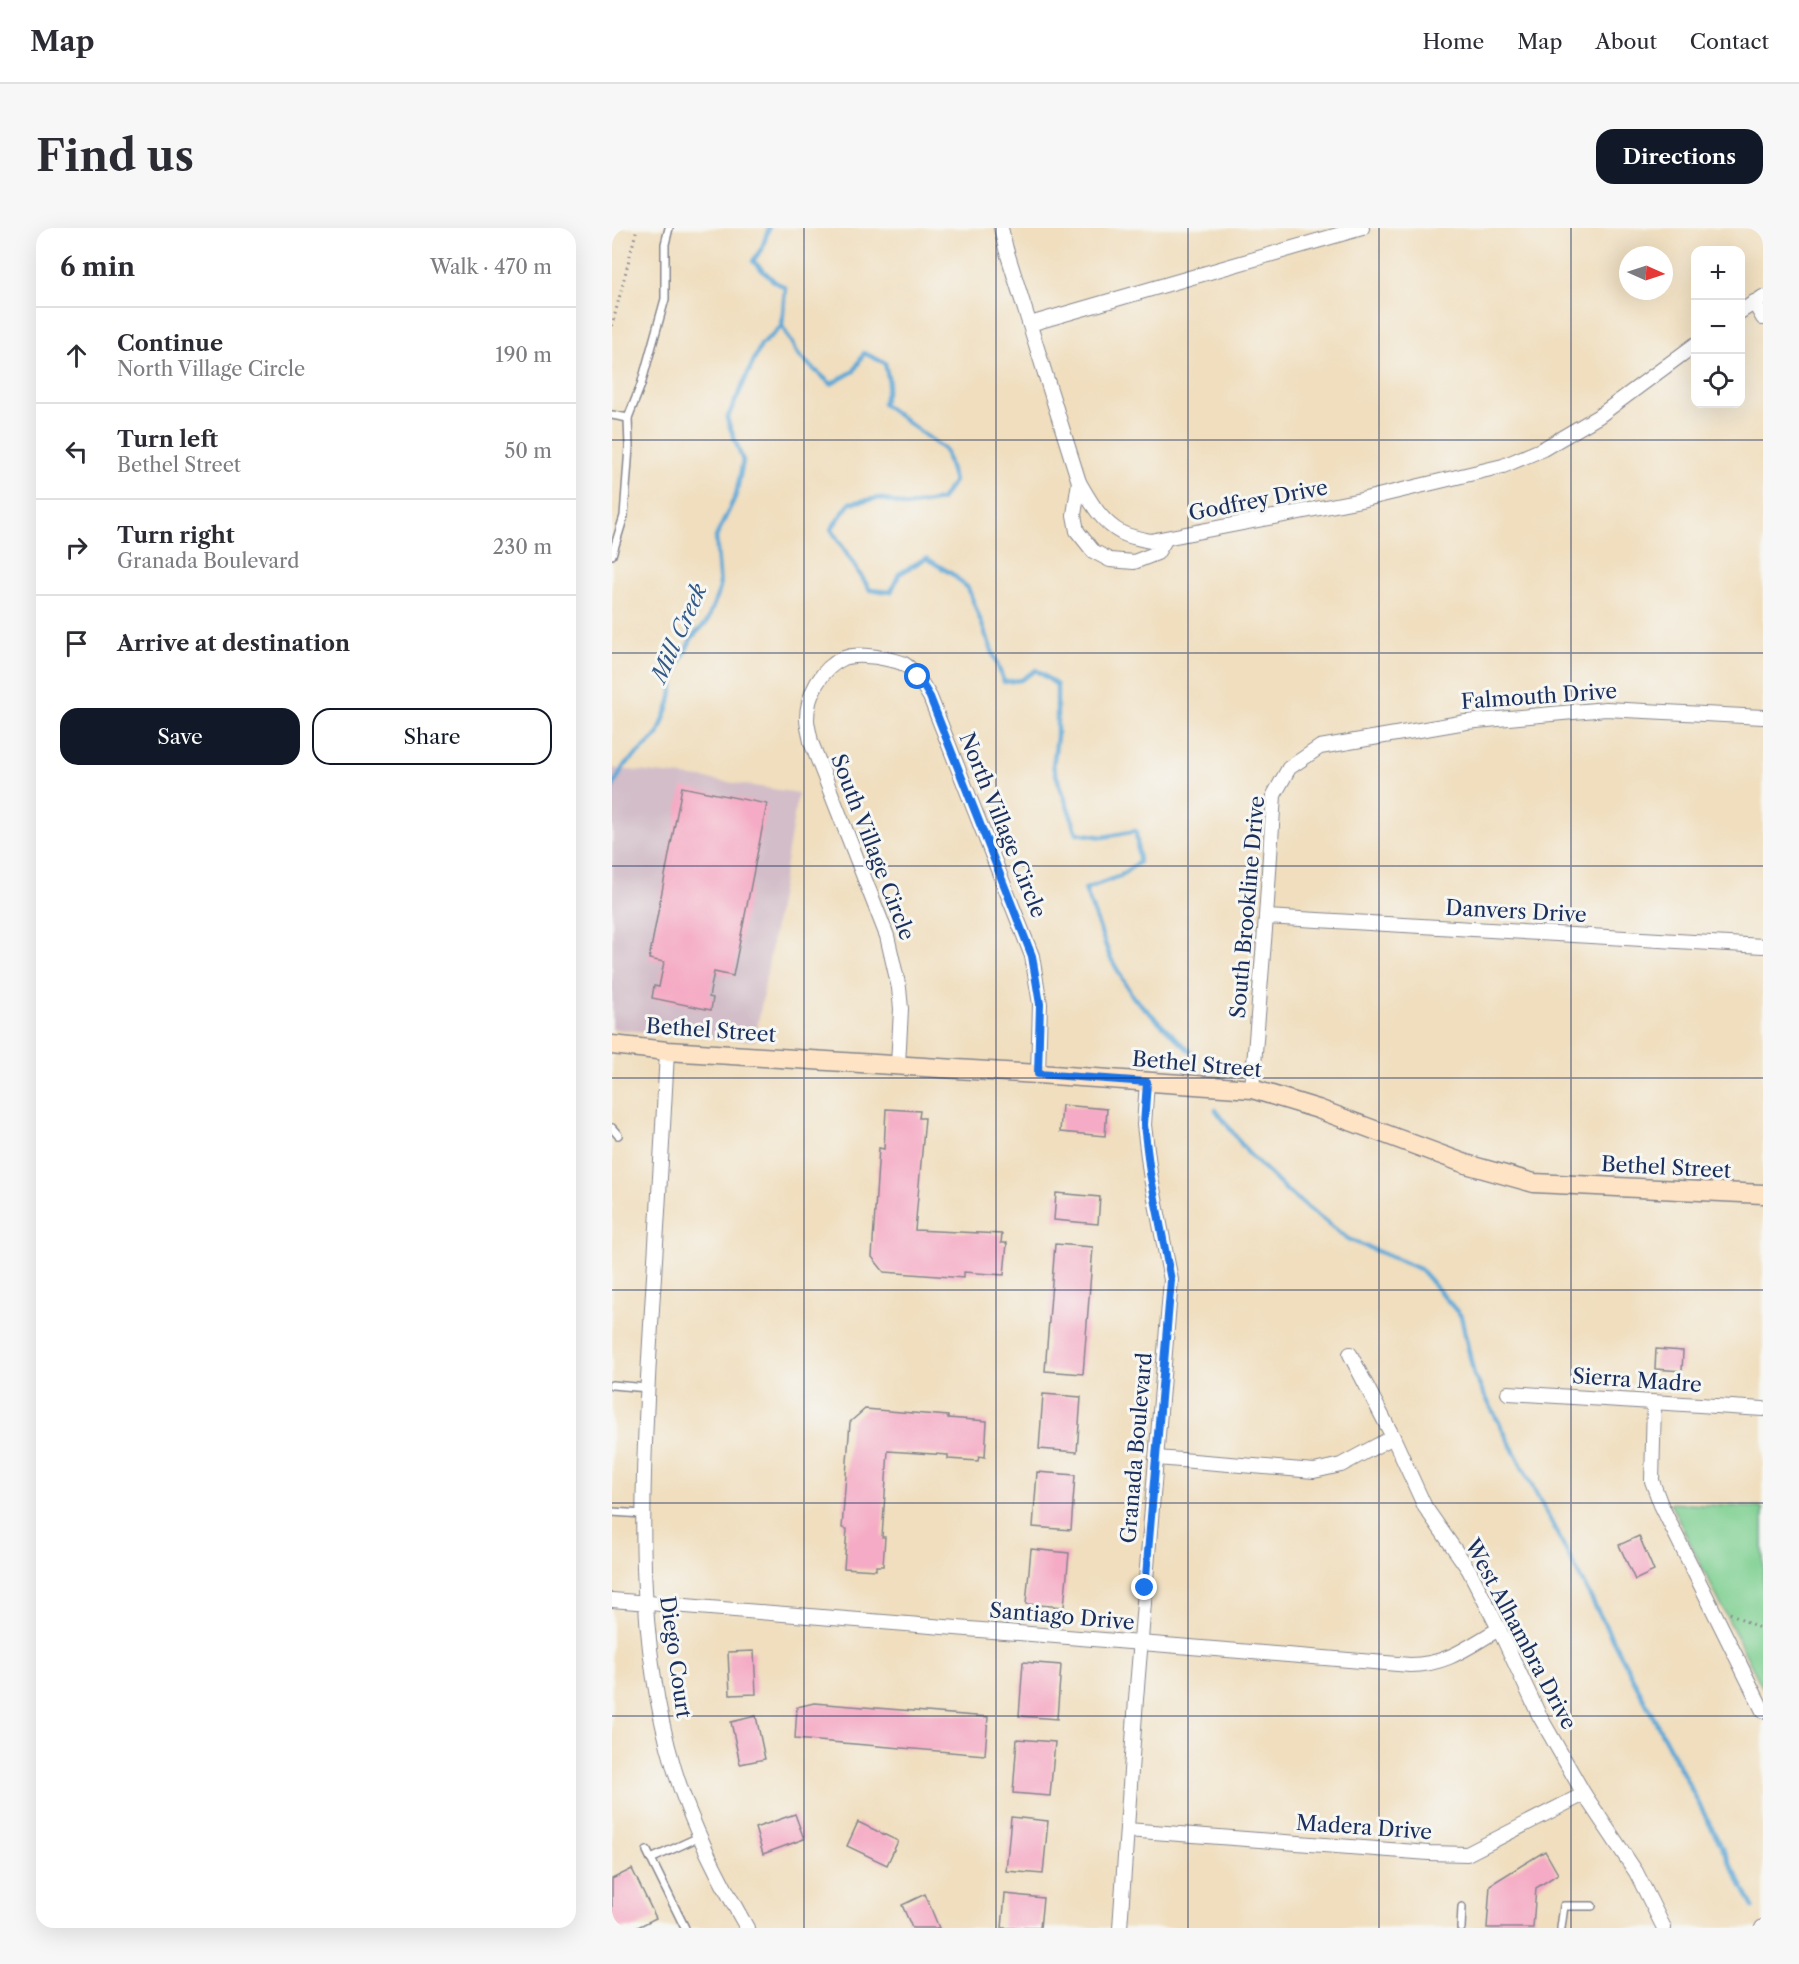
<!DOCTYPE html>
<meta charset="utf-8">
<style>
:root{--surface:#fff;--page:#f7f7f7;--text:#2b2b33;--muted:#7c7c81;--line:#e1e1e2;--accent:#111827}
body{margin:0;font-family:"Libre Caslon Text",serif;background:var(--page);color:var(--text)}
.controls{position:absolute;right:18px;top:18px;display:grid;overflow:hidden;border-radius:12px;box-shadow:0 6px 24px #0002}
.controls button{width:54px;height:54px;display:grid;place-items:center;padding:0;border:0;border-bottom:2px solid var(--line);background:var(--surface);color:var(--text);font:30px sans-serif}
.compass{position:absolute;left:1007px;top:18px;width:54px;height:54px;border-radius:50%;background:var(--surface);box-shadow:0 6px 24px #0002;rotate:93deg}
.stop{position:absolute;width:18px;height:18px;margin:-14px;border:4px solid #1a73e8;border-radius:50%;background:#fff}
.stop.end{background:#1a73e8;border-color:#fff;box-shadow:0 2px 6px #0008}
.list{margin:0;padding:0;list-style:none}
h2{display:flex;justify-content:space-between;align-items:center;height:78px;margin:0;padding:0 24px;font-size:26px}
h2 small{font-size:20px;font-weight:400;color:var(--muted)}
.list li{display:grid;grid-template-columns:39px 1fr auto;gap:18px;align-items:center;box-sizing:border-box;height:96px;padding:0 24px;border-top:2px solid var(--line)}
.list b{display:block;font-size:22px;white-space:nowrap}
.list p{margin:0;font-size:20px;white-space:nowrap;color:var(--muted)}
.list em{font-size:20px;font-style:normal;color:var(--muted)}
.actions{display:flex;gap:12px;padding:18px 24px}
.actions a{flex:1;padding:14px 0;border:2px solid var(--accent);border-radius:18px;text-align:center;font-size:21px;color:var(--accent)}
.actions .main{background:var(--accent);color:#fff}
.icon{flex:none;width:33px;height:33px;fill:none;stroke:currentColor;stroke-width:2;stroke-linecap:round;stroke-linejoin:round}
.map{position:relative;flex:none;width:1151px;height:1700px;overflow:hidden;border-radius:18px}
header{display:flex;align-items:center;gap:36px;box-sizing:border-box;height:84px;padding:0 30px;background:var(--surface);border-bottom:2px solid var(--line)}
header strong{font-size:28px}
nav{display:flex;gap:33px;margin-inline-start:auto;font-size:21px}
.intro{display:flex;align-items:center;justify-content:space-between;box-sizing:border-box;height:144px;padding:0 36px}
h1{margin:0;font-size:42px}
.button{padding:15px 27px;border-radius:18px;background:var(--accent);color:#fff;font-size:21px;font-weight:700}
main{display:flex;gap:36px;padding:0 36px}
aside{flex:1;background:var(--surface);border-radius:18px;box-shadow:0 6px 24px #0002}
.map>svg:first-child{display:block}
</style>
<header>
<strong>Map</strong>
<nav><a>Home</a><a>Map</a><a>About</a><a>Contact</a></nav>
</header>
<div class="intro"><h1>Find us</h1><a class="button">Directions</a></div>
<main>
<aside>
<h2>6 min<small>Walk · 470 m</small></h2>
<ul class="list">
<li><svg class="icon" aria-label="ahead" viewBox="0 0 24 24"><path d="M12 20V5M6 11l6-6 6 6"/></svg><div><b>Continue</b><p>North Village Circle</p></div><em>190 m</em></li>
<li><svg class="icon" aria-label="left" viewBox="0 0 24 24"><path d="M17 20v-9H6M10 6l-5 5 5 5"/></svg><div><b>Turn left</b><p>Bethel Street</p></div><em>50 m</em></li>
<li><svg class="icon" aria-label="right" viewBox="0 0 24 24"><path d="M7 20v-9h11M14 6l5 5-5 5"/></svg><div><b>Turn right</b><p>Granada Boulevard</p></div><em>230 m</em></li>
<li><svg class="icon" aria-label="arrive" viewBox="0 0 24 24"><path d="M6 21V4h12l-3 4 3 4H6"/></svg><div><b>Arrive at destination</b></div></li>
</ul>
<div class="actions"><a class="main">Save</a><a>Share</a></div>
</aside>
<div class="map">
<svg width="1151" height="1700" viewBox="0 0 1151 1700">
<rect width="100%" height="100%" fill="#f6f6f2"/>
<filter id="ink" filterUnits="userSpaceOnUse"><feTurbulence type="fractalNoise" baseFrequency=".0167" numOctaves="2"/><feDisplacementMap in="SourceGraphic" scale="12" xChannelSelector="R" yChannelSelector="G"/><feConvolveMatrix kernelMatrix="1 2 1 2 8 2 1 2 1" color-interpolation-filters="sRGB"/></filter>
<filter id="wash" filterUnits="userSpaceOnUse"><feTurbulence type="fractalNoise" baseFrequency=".008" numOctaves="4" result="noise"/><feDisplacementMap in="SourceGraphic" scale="24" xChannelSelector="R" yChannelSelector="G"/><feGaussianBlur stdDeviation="1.35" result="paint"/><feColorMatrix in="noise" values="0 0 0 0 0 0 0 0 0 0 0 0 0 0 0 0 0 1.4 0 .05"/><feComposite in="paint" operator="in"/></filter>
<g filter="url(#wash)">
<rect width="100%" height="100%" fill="#f0debe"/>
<polygon fill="#d2bdc8" points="0,540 89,550 186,565 143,813 0,801"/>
<polygon fill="#7dcf90" stroke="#4c7f77" stroke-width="1.5" points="1058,1275 1151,1280 1151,1461"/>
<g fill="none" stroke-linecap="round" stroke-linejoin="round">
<g stroke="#5da7d5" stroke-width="4.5">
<polyline points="170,98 187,128 219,156 242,143 252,125 273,135 277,154 271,176 333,222 342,253 329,272 294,278 268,270 238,275 219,301 258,362 279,364 287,346 314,330 340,346 356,360 392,454 409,452 424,442 445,457 445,509 441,538 465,605 491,609 524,603 527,634 508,648 473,661 498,729 521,769 584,829"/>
<polyline points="0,560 12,538 46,507 58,474 64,443 80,409 95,394 108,360 104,309 124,267 131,233 115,191 149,117 170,98 173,59 163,54 141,33 150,20 157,0"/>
<polyline points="604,882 636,925 675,963 736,1011 808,1041 849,1088 862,1147 1141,1679"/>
</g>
</g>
<g id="blocks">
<g fill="#f5abc5">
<polygon points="70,559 155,576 121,748 102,744 97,769 101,770 99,782 40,770 42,758 47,759 52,734 37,731"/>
<polygon points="450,877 495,881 493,908 448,904"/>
<polygon points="274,881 308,883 307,890 313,890 303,1002 390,1006 389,1015 395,1015 392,1047 352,1044 352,1050 272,1044 260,1029 267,920 272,921"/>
<polygon points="444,965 488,969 486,996 442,992"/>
<polygon points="443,1016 481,1019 471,1146 433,1143"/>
<polygon points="1044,1121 1071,1123 1070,1143 1043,1141"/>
<polygon points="431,1166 469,1169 465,1224 427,1221"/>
<polygon points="253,1181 336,1188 336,1190 375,1193 373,1229 367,1228 366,1233 336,1231 336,1227 276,1223 270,1309 273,1309 271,1338 264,1338 264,1342 232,1340 235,1301 230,1300 238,1194"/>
<polygon points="425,1244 463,1247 459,1302 421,1299"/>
<polygon points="1027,1308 1042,1343 1023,1352 1007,1317"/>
<polygon points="419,1321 457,1325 452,1379 414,1376"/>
<polygon points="142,1423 144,1466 118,1467 116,1424"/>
<polygon points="411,1434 449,1437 445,1491 407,1488"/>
<polygon points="202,1475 376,1489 373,1527 183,1511 185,1479"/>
<polygon points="144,1488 153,1531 128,1536 119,1494"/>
<polygon points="405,1511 443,1514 438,1568 401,1565"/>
<polygon points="183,1586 192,1611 151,1626 143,1600"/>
<polygon points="399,1589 436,1593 431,1646 394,1643"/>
<polygon points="246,1594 286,1613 275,1637 235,1618"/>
<polygon points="933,1623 946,1646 924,1660 921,1700 875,1700 878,1657"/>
<polygon points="20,1641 44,1690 24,1700 7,1700 0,1686 0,1651"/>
<polygon points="313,1666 327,1700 300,1700 290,1677"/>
<polygon points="393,1666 431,1670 428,1700 390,1700"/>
</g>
</g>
</g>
<g filter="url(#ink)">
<use href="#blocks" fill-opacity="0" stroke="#86868e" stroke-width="1.5"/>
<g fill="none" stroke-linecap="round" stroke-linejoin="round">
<g stroke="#86868e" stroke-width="10">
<g id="lane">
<polyline points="0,187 16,190"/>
<polyline points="0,327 12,288 17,219 16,190 29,157 53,71 53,16 57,0"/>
<polyline points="0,900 6,907"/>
<polyline points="0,1157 36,1160"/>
<polyline points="0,1284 31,1286"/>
<polyline points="35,1623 73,1700"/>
<polyline points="39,1631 87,1609"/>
<polyline points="849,1700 850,1679"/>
<polyline points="949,1700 952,1678 980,1678"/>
</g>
</g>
<g stroke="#86868e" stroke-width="16">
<g id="street">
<path d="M389,0L394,21L467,254C478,273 489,294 510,305C518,309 529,311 538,313L749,272L891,238L931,221L987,188L1084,116"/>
<polyline points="1142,74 1151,90"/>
<polyline points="1128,84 1151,69"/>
<polyline points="418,96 750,0"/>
<polyline points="467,254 462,287 465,303 481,323 498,332 522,334 545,325 553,312"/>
<polyline points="654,689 1151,718"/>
<path d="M55,823C50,926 43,1028 37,1131C30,1267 22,1407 62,1540C79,1597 106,1649 135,1700"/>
<path d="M286,837L289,781L287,760L275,708L199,514C198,507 195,498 195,491C195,467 209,440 232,430C243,426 254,428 265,429C273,431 284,432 292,436C304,443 311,458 318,469L420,728L428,776L426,846"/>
<polyline points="640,861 654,689 662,567 677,540 708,519 854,494 994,481 1151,489"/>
<polyline points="738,1126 781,1209 813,1279 857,1342 887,1401 927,1487 972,1566 1024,1644 1052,1700"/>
<polyline points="896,1165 1151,1181"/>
<polyline points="1042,1175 1040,1253 1049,1277 1151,1483"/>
<polyline points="545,1230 702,1243 729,1237 781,1209"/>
<path d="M0,1372L798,1437C835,1437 857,1418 887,1401"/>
<polyline points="515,1602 817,1625 855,1626 972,1566"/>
<polyline points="508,1700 524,1471 559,1052 538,945 532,897 535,854"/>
<polyline points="1150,1700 1151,1699"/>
</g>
</g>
<g stroke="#86868e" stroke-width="21">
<polyline id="secondary" points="0,817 55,823 426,846 640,861 706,881 854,936 922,955 1151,966"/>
</g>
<g stroke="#86868e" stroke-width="3" stroke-dasharray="1.5 4.5" stroke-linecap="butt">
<polyline points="0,98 25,0"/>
<polyline points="1118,1385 1151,1402"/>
</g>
<use href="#lane" stroke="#fff" stroke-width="7"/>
<use href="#street" stroke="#fff" stroke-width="14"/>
<use href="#secondary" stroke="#fee4c5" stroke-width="18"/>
</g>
</g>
<g fill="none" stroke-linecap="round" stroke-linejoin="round" filter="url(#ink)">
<polyline stroke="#1a73e8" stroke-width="8" points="306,449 318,469 420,728 428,776 426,846 535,854 532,897 538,945 559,1052 533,1360"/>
</g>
<path fill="none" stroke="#1b2f5e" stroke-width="1.5" stroke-opacity="0.55" d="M192,0V1700M384,0V1700M576,0V1700M767,0V1700M959,0V1700M0,212H1151M0,425H1151M0,638H1151M0,850H1151M0,1062H1151M0,1275H1151M0,1488H1151"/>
<g text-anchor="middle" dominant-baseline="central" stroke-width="6" stroke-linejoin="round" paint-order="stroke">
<g font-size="21" fill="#1b2f5e" stroke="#f6f6f2">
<text transform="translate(646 272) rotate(-11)">Godfrey Drive</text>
<text transform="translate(927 468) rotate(-4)">Falmouth Drive</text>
<text transform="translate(391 597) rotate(68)">North Village Circle</text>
<text transform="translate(261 619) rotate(69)">South Village Circle</text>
<text transform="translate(635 679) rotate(-85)">South Brookline Drive</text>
<text transform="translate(904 683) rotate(3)">Danvers Drive</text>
<text transform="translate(99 802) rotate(4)">Bethel Street</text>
<text transform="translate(585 836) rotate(5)">Bethel Street</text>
<text transform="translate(1054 939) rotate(3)">Bethel Street</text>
<text transform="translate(1025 1152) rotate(4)">Sierra Madre</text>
<text transform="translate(524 1220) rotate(-85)">Granada Boulevard</text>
<text transform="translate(450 1388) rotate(5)">Santiago Drive</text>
<text transform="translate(909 1406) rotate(62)">West Alhambra Drive</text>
<text transform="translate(64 1429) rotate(82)">Diego Court</text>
<text transform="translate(752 1599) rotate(4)">Madera Drive</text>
</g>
<g font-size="22" font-style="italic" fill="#325988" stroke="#f6f6f2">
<text transform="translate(67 405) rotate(-66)">Mill Creek</text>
</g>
</g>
</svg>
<div class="controls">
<button>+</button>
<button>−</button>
<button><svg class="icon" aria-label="locate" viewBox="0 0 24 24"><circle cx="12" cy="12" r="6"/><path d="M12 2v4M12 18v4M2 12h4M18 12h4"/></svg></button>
</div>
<svg class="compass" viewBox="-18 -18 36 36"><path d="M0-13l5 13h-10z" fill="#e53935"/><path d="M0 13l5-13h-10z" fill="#7c7c81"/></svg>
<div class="stop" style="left:306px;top:449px"></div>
<div class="stop end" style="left:533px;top:1360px"></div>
</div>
</main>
